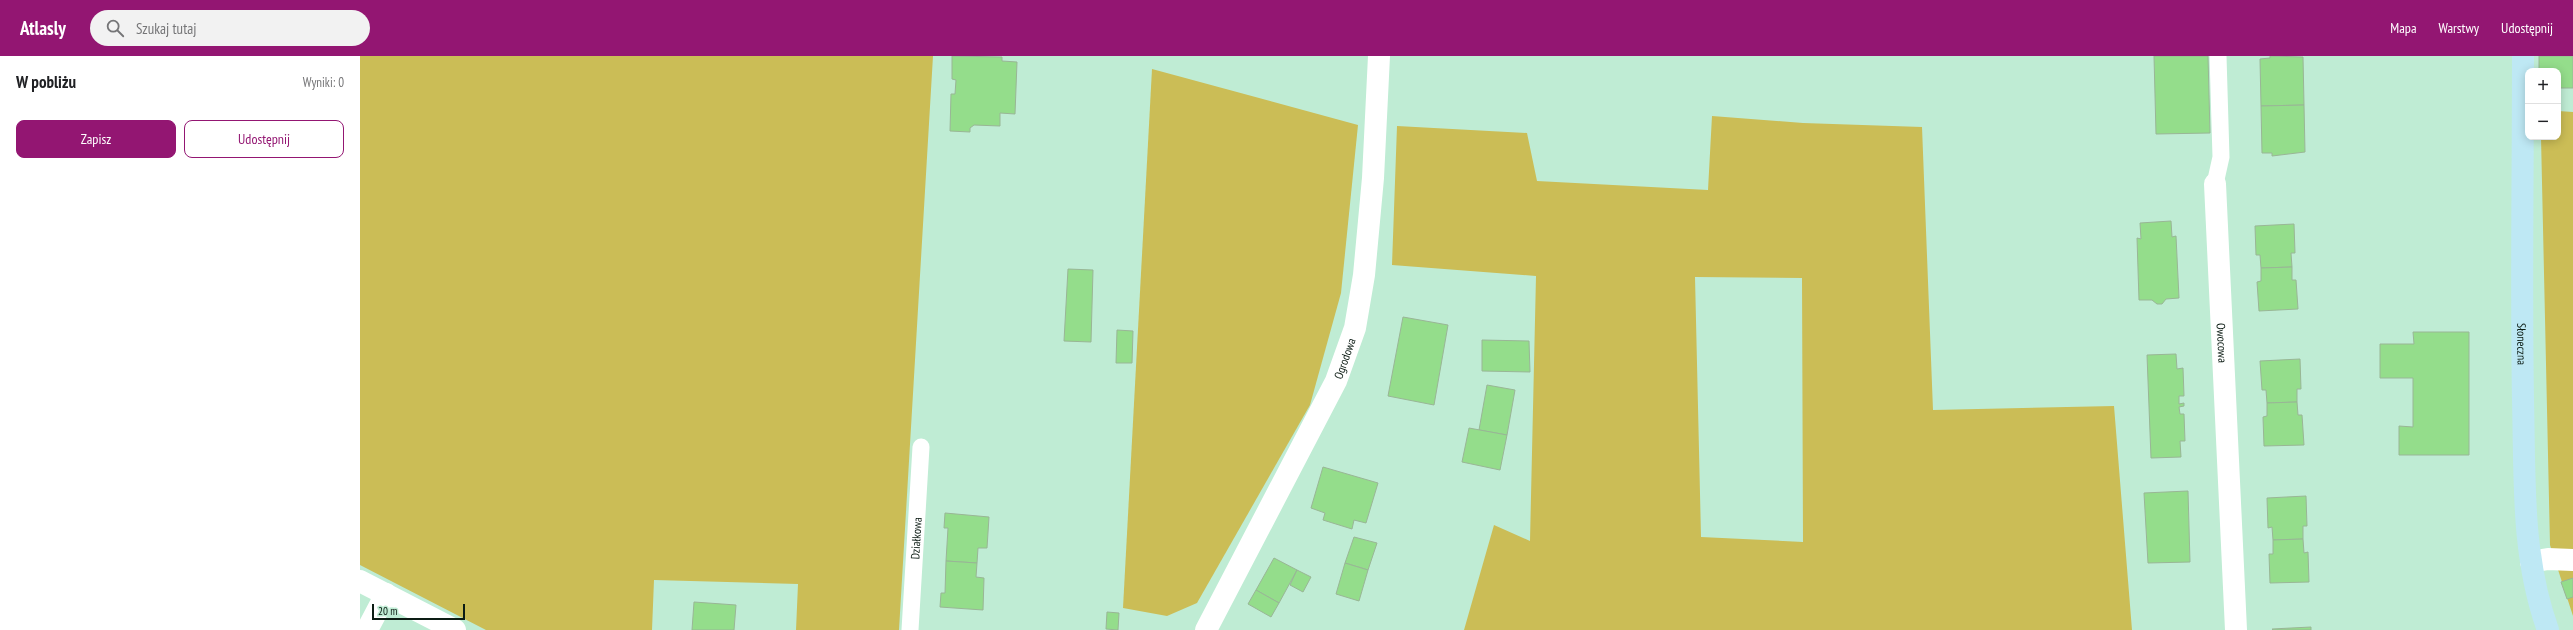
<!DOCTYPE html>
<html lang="pl">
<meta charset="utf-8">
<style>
:root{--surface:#fff;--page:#f2f2f2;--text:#202124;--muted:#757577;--line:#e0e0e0;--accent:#931672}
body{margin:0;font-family:"PT Sans Narrow",sans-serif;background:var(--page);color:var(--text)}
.controls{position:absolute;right:12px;top:12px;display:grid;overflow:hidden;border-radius:8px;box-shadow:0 2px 10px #0003}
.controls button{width:36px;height:36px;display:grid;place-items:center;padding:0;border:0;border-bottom:1px solid var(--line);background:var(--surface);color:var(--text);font:20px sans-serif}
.scale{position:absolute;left:12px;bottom:10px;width:93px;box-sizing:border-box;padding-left:4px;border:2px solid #0c1c14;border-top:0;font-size:11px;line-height:14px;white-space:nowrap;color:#0c1c14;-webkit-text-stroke:3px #bfecd4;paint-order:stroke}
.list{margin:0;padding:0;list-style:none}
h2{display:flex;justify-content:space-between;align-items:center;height:52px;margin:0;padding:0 16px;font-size:17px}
h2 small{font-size:13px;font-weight:400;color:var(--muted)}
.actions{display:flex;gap:8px;padding:12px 16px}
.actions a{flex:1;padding:9px 0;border:1px solid var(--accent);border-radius:8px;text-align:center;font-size:14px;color:var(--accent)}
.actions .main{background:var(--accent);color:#fff}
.icon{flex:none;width:22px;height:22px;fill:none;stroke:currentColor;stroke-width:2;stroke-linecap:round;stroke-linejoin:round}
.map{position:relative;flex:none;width:2213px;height:574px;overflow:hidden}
header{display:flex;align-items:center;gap:24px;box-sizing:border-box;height:56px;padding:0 20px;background:var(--accent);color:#fff}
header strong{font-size:19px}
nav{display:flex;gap:22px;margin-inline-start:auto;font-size:14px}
.search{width:280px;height:36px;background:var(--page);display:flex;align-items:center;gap:10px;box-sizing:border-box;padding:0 14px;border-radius:22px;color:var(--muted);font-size:15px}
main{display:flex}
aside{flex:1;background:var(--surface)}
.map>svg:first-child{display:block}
</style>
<header>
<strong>Atlasly</strong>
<div class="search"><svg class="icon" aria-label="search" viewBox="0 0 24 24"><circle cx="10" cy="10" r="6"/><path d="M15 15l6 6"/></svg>Szukaj tutaj</div>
<nav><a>Mapa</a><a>Warstwy</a><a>Udostępnij</a></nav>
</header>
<main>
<aside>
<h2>W pobliżu<small>Wyniki: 0</small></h2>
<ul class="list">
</ul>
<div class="actions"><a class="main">Zapisz</a><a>Udostępnij</a></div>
</aside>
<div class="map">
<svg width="2213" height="574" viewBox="0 0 2213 574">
<rect width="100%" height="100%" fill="#bfecd4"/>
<g fill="#cbbd56" fill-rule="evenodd">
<polygon points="0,0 573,0 539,574 436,574 438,528 294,524 292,574 126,574 0,509"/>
<polygon points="792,13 998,69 981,237 950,349 837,547 807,560 763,552"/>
<polygon points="2198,55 2213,56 2213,560 2190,489 2181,81 2198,81"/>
<path d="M1352,60L1443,67L1562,71L1573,354L1754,350L1772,574H1104L1134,469L1170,485L1176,220L1032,209L1037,70L1167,77L1177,125L1348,134ZM1335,221L1442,222L1443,486L1341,481Z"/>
</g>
<g fill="#94dd8b" stroke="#99b696">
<polygon points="592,0 642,1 642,5 657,6 655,58 640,57 640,70 614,69 610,72 610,76 590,75 591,38 595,38 596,24 592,23"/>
<polygon points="1794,0 1848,0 1850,77 1796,78"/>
<polygon points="1910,0 1943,1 1944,49 1901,50 1900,3 1910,2"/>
<polygon points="2179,0 2213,0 2213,32 2198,32 2198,15 2179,15"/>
<polygon points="1944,49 1945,96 1912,100 1912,97 1902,97 1901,50"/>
<polygon points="1811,165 1812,181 1816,180 1819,242 1806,243 1802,248 1797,248 1792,244 1779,244 1777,182 1781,183 1780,167"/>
<polygon points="1934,168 1935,197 1931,197 1932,211 1901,212 1900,199 1896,199 1895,170"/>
<polygon points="1932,211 1932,224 1936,224 1938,253 1899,255 1897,226 1901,225 1901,212"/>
<polygon points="708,213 733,214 731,286 704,285"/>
<polygon points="1043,261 1088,269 1074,349 1028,340"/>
<polygon points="757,274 773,275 772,307 756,307"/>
<polygon points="2053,276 2109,276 2109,399 2039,399 2039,370 2053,371 2053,322 2020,322 2020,288 2054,288"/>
<polygon points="1122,284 1169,285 1170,316 1122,315"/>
<polygon points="1816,298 1817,313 1823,312 1824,340 1819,340 1819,348 1824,347 1824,350 1819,351 1820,358 1824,358 1825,385 1820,385 1821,401 1791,402 1787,299"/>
<polygon points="1940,303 1941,333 1937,333 1937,346 1907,347 1906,334 1902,334 1900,305"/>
<polygon points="1127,329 1155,334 1147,379 1119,374"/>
<polygon points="1937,346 1938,359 1942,359 1944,389 1904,390 1903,361 1907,360 1907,347"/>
<polygon points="1109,372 1147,379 1140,414 1102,406"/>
<polygon points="963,411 1018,427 1006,467 994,464 992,473 963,464 965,457 951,452"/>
<polygon points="1828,435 1830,506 1788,507 1784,437"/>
<polygon points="1946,440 1947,470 1943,470 1943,483 1913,484 1912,471 1908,472 1907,442"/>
<polygon points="585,457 629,461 627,492 618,492 617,507 586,505 588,472 584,472"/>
<polygon points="994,481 1017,487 1008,514 985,507"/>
<polygon points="1943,483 1944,497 1948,496 1949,526 1910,527 1909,498 1913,498 1913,484"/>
<polygon points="914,502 937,514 919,547 896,534"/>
<polygon points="586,505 617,507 616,521 624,522 623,554 580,551 581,537 585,537"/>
<polygon points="985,507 1008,514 999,545 976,538"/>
<polygon points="937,514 951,521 943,536 930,529"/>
<polygon points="2213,522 2213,541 2207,543 2201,526"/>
<polygon points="896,534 919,547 911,561 888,548"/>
<polygon points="334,546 376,549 374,574 332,574"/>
<polygon points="747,556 759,557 758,574 746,573"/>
<polygon points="1951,571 1951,574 1913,574 1912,573"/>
</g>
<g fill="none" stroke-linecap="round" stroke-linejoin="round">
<g stroke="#fff" stroke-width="17">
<polyline points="1855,128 1861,101 1858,0"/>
<path id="s1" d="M550,574L561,391"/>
</g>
<g stroke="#fff" stroke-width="22">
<path id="s2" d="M1855,128L1876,574"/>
<polyline points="2171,506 2188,503 2213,504"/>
<polyline points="0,525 95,574"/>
<polyline points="7,574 26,538"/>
<path id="s3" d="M846,574L976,325L995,272L1004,219L1013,122L1019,0"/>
</g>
<path stroke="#bee8f4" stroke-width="22" id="s4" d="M2163,0C2163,115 2161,230 2163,344C2165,421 2161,500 2188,574"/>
</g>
<g text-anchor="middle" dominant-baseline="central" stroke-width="4" stroke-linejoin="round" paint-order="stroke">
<g font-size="12" fill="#0c1c14" stroke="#bfecd4">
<text stroke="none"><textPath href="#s2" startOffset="159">Owocowa</textPath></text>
<text stroke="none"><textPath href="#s4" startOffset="288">Słoneczna</textPath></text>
<text stroke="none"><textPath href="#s3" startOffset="305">Ogrodowa</textPath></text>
<text stroke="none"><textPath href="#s1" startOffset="92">Działkowa</textPath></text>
</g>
</g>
</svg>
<div class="controls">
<button>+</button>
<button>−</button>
</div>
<div class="scale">20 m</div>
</div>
</main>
